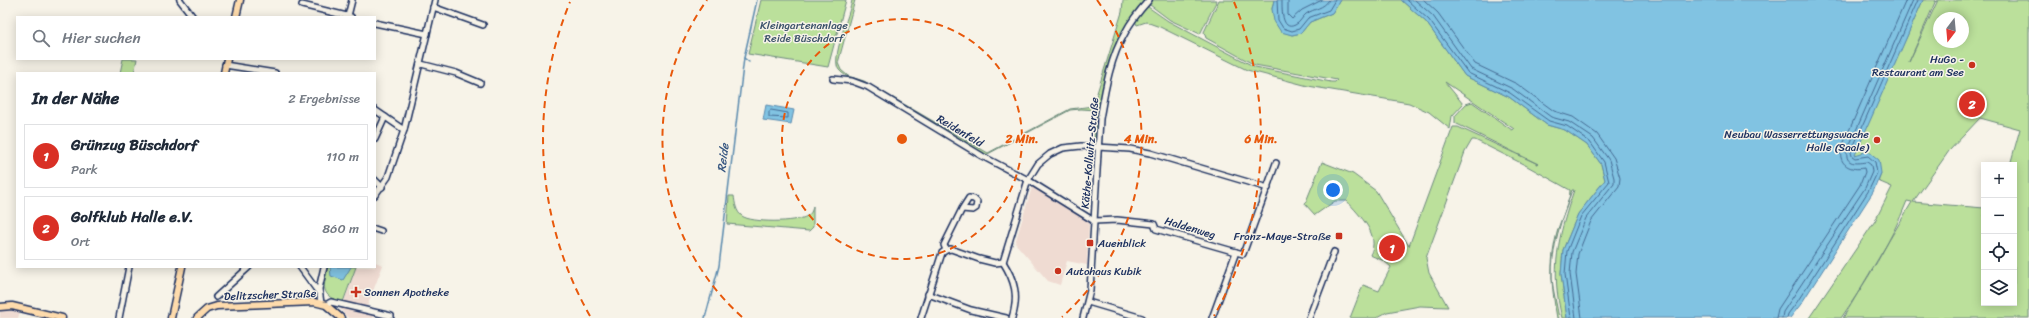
<!DOCTYPE html>
<html lang="de">
<meta charset="utf-8">
<style>
:root{--surface:#fff;--page:#f2f2f3;--text:#1f2937;--muted:#747a83;--line:#e0e1e3;--accent:#d93025}
body{margin:0;font-family:Sriracha,sans-serif;background:var(--page);color:var(--text)}
.controls{position:absolute;right:12px;bottom:12px;display:grid;overflow:hidden;border-radius:0px;box-shadow:0 2px 10px #0003}
.controls button{width:36px;height:36px;display:grid;place-items:center;padding:0;border:0;border-bottom:1px solid var(--line);background:var(--surface);color:var(--text);font:20px sans-serif}
.compass{position:absolute;left:1933px;top:12px;width:36px;height:36px;border-radius:50%;background:var(--surface);box-shadow:0 2px 10px #0003;rotate:196deg}
.you{position:absolute;left:1333px;top:190px;width:14px;height:14px;margin:-10px;border:3px solid #fff;border-radius:50%;background:#1a73e8;box-shadow:0 0 0 6px #1a73e833}
.badge{display:grid;place-items:center;width:26px;height:26px;border-radius:50%;background:var(--accent);color:#fff;font-size:13px;font-weight:700}
.pin{position:absolute;translate:-50% -50%;border:2px solid #fff;box-shadow:0 1px 4px #0006}
.list{margin:0;padding:0;list-style:none}
h2{display:flex;justify-content:space-between;align-items:center;height:52px;margin:0;padding:0 16px;font-size:17px}
h2 small{font-size:13px;font-weight:400;color:var(--muted)}
.list li{display:grid;grid-template-columns:26px 1fr auto;gap:12px;align-items:center;box-sizing:border-box;height:64px;margin:0 8px 8px;padding:0 8px;border:1px solid var(--line);border-radius:0px}
.list b{display:block;font-size:15px;white-space:nowrap}
.list p{margin:0;font-size:13px;white-space:nowrap;color:var(--muted)}
.list em{font-size:13px;font-style:normal;color:var(--muted)}
.icon{flex:none;width:22px;height:22px;fill:none;stroke:currentColor;stroke-width:2;stroke-linecap:round;stroke-linejoin:round}
.map{position:relative;flex:none;width:2029px;height:318px;overflow:hidden}
.search{position:absolute;background:var(--surface);box-shadow:0 2px 10px #0003;left:16px;top:16px;width:360px;height:44px;display:flex;align-items:center;gap:10px;box-sizing:border-box;padding:0 14px;border-radius:0px;color:var(--muted);font-size:15px}
.panel{position:absolute;background:var(--surface);box-shadow:0 2px 10px #0003;left:16px;top:72px;width:360px;height:196px;border-radius:0px}
.map>svg:first-child{display:block}
</style>
<div class="map">
<svg width="2029" height="318" viewBox="0 0 2029 318">
<rect width="100%" height="100%" fill="#f7f3e8"/>
<filter id="ink" filterUnits="userSpaceOnUse"><feTurbulence type="fractalNoise" baseFrequency=".025" numOctaves="2"/><feDisplacementMap in="SourceGraphic" scale="8" xChannelSelector="R" yChannelSelector="G"/><feConvolveMatrix kernelMatrix="1 2 1 2 8 2 1 2 1" color-interpolation-filters="sRGB"/></filter>
<g filter="url(#ink)">
<g fill="#efdbd2">
<polygon points="1032,187 1089,222 1087,265 1067,261 1060,285 1048,281 1015,243"/>
<polygon points="375,262 383,265 365,312 375,315 373,318 348,318 341,310 356,267 375,267"/>
<polygon points="7,310 20,312 18,318 0,318 0,311"/>
</g>
<g fill="#bbe09b" stroke="#6b887c" fill-rule="evenodd">
<polygon points="761,0 846,0 828,67 748,54"/>
<path d="M852,0H855L838,63L841,70L848,76L864,81L988,153L1070,109L1093,106L1122,12L1123,0H1145L1130,20L1120,35L1114,50L1096,139L1093,145L1096,110L1081,109L1070,110L986,155L867,84C856,79 847,79 839,70C830,60 850,14 852,0Z"/>
<path d="M1152,0H1217L1200,34L1170,20L1150,5L1148,7L1168,21L1255,67L1331,82H1335L1337,80L1255,65L1206,38L1204,32L1219,0H1274L1272,9L1281,31L1292,35L1301,33L1310,22L1332,13L1340,0H1401L1426,22L1465,76L1509,97L1547,125L1565,130L1587,145L1601,164L1605,180L1578,214L1563,250L1561,274L1567,318H1562C1550,269 1558,237 1574,190H1572C1562,218 1551,248 1552,278C1553,292 1557,305 1559,318H1557C1551,285 1549,261 1558,229C1562,216 1570,203 1570,190L1527,166L1475,140H1472L1465,152L1426,258L1429,273L1448,307L1420,306L1387,312L1376,318H1350L1363,285L1379,291L1391,267L1384,261L1370,255C1381,235 1360,216 1347,201H1335L1315,215L1305,204L1322,162L1353,174L1376,191L1409,246L1453,127H1458L1538,164L1455,123V116L1466,104L1472,102L1512,130L1514,129L1445,82L1463,104L1452,116L1450,129L1429,112L1409,103L1308,86L1247,70L1160,27L1146,22L1137,25L1135,21Z"/>
<path d="M1923,0H1936L1909,62L1938,0H2029V318H1843L1912,202L1907,201C1891,242 1866,282 1841,318H1809L1875,221L1892,187L1878,181L1881,173L1854,155ZM1939,18H1963V42H1939ZM1980,118L2020,129L2010,165H2014V303H1984V208L1913,202L1949,151Z"/>
<polygon points="123,59 137,59 134,73 120,73"/>
<path d="M729,196H734C735,203 736,212 742,216C751,223 797,223 807,216C811,214 812,211 813,206V227L809,231L727,224Z"/>
<path d="M328,267H356L343,302C320,297 323,286 328,267Z"/>
</g>
<g fill="#81c3e2" stroke="#5888ad">
<polygon points="1274,0 1340,0 1332,13 1310,22 1301,33 1292,35 1281,32 1274,21 1272,9"/>
<polygon points="1401,0 1923,0 1855,155 1868,151 1879,160 1881,173 1873,192 1801,304 1790,318 1567,318 1561,274 1563,250 1578,214 1605,180 1601,164 1587,145 1565,130 1547,125 1509,97 1465,76 1426,22"/>
<polygon points="766,105 794,110 791,124 763,120"/>
<polygon points="330,267 351,267 343,280 331,276"/>
</g>
<g fill="none" stroke-linecap="round" stroke-linejoin="round">
<g stroke="#446a93" stroke-width="1">
<polyline points="1277,0 1278,20 1283,28 1292,31 1299,29 1308,18 1329,10 1335,0"/>
<path d="M1282,0C1282,7 1281,32 1295,25C1300,23 1302,17 1306,14C1315,8 1323,9 1329,0"/>
<polyline points="1288,0 1288,15 1292,19 1302,10 1322,0"/>
<polyline points="1407,0 1429,20 1468,73 1510,93 1549,121 1567,126 1590,142 1604,162 1609,182 1581,216 1567,251 1565,274 1571,318"/>
<polyline points="1415,0 1433,16 1471,69 1513,89 1551,117 1569,122 1593,138 1609,160 1614,178 1614,183 1586,218 1572,252 1570,274 1576,318"/>
<polyline points="1424,0 1438,13 1475,64 1517,84 1554,111 1573,117 1597,134 1614,158 1620,178 1619,186 1591,221 1578,254 1576,274 1582,318"/>
<polygon points="771,110 788,113 788,118 769,117 769,112"/>
<path d="M1776,318L1778,309L1860,185L1865,172L1864,168C1851,171 1838,165 1841,149L1906,0"/>
<path d="M1782,318L1783,312L1865,188L1872,172L1871,165L1867,162C1857,163 1845,166 1847,151L1913,0"/>
<polyline points="1787,318 1788,314 1797,302 1869,190 1877,173 1875,162 1868,156 1855,158 1852,156 1851,152 1918,0"/>
</g>
<g stroke="#5888ad" stroke-width="1.5">
<polyline points="744,58 749,62"/>
<polyline points="705,318 719,266 744,58 757,0"/>
</g>
<g stroke="#1b2f5e" stroke-width="8">
<g id="minor">
<polyline points="180,0 193,17"/>
<polyline points="302,5 351,17"/>
<polyline points="433,7 483,25"/>
<polyline points="348,16 352,0"/>
<polyline points="375,23 427,34"/>
<polyline points="421,64 456,73 480,83"/>
<polyline points="225,65 275,73"/>
<polyline points="833,79 852,81 868,87 982,156 1028,180 1094,221"/>
<polyline points="375,110 404,130"/>
<polyline points="375,139 385,117"/>
<polyline points="375,180 382,187"/>
<polyline points="375,195 388,177 404,130 435,0"/>
<polyline points="1094,221 1117,220 1154,224 1156,229 1243,254 1276,163"/>
<polyline points="375,229 381,231"/>
<polyline points="946,250 944,245 962,209 973,210 976,208 977,202 974,199 969,198 962,209"/>
<path d="M1003,262C1015,281 1019,296 1012,318"/>
<polyline points="300,267 319,293"/>
<polyline points="928,294 971,310 1006,318"/>
<polyline points="216,297 249,267"/>
<polyline points="1088,302 1142,318"/>
<polyline points="321,303 319,289 324,267"/>
<polyline points="326,305 331,302 391,316"/>
<polyline points="119,318 129,267"/>
<polyline points="921,318 942,253 946,250 951,249 979,259 995,263 1003,262 1028,180 1038,164 1050,154 1063,148 1081,146 1130,149 1150,153 1268,188"/>
<path d="M1083,318L1090,290L1100,119C1105,90 1110,58 1125,33C1131,21 1140,10 1149,0"/>
<polyline points="1212,318 1236,252"/>
<polyline points="1309,318 1334,252"/>
</g>
</g>
<g stroke="#1b2f5e" stroke-width="9">
<g id="major">
<polyline points="236,17 240,0"/>
<polyline points="224,73 227,59"/>
<polyline points="0,307 12,306 62,318"/>
<polyline points="171,318 182,267"/>
<polyline points="197,318 207,309 217,306 314,302 326,305 341,318"/>
</g>
</g>
<use href="#minor" stroke="#f7f3e8" stroke-width="5"/>
<use href="#major" stroke="#fedbac" stroke-width="6"/>
</g>
</g>
<g fill="none" stroke="#e8590c" stroke-width="2" stroke-dasharray="7 5">
<circle cx="902" cy="139" r="120"/>
<path d="M742 317A239 239 0 0 1 707 0M1097 0A239 239 0 0 1 1062 317"/>
<path d="M590 316A359 359 0 0 1 570 2M1234 2A359 359 0 0 1 1214 316"/>
</g>
<g fill="#c8321e" stroke="#f7f3e8" stroke-width="1.5">
<circle cx="1972" cy="65" r="4"/>
<circle cx="1877" cy="140" r="4"/>
<rect x="1335" y="232" width="8" height="8" rx="2"/>
<rect x="1086" y="239" width="8" height="8" rx="2"/>
<circle cx="1058" cy="271" r="4"/>
<path d="M354 286h4v4h4v4h-4v4h-4v-4h-4v-4h4z"/>
</g>
<g text-anchor="middle" dominant-baseline="central" stroke-width="3" stroke-linejoin="round" paint-order="stroke">
<g font-size="11" fill="#3b526a" stroke="#f7f3e8">
<text x="804" y="25">Kleingartenanlage<tspan x="804" dy="13">Reide Büschdorf</tspan></text>
</g>
<g font-size="11" fill="#1b2f5e" stroke="#f7f3e8" text-anchor="end">
<text x="1964" y="59">HuGo -<tspan x="1964" dy="13">Restaurant am See</tspan></text>
<text x="1869" y="134">Neubau Wasserrettungswache<tspan x="1869" dy="13">Halle (Saale)</tspan></text>
<text x="1331" y="236">Franz-Maye-Straße</text>
<text x="1098" y="243" text-anchor="start">Auenblick</text>
<text x="1066" y="271" text-anchor="start">Autohaus Kubik</text>
<text x="364" y="292" text-anchor="start">Sonnen Apotheke</text>
</g>
<g font-size="11" fill="#1b2f5e" stroke="#f7f3e8">
<text transform="translate(960 131) rotate(31)">Reidenfeld</text>
<text transform="translate(1090 153) rotate(-85)">Käthe-Kollwitz-Straße</text>
<text transform="translate(1190 228) rotate(17)">Haldenweg</text>
<text transform="translate(270 295) rotate(-2)">Delitzscher Straße</text>
</g>
<g font-size="12" font-style="italic" fill="#34547f" stroke="#f7f3e8">
<text transform="translate(723 158) rotate(-83)">Reide</text>
</g>
</g>
<circle cx="902" cy="139" r="6" fill="#e8590c" stroke="#f7f3e8" stroke-width="2"/>
<g font-size="12" text-anchor="middle" font-weight="bold" fill="#e8590c" stroke="#f7f3e8" stroke-width="3" stroke-linejoin="round" paint-order="stroke">
<text x="1022" y="143">2 Min.</text>
<text x="1141" y="143">4 Min.</text>
<text x="1261" y="143">6 Min.</text>
</g>
</svg>
<div class="controls">
<button>+</button>
<button>−</button>
<button><svg class="icon" aria-label="locate" viewBox="0 0 24 24"><circle cx="12" cy="12" r="6"/><path d="M12 2v4M12 18v4M2 12h4M18 12h4"/></svg></button>
<button><svg class="icon" aria-label="layers" viewBox="0 0 24 24"><path d="M12 4l9 5-9 5-9-5zM3 14l9 5 9-5"/></svg></button>
</div>
<svg class="compass" viewBox="-18 -18 36 36"><path d="M0-13l5 13h-10z" fill="#e53935"/><path d="M0 13l5-13h-10z" fill="#747a83"/></svg>
<div class="you"></div>
<div class="pin badge" style="left:1392px;top:248px">1</div>
<div class="pin badge" style="left:1972px;top:104px">2</div>
<div class="search"><svg class="icon" aria-label="search" viewBox="0 0 24 24"><circle cx="10" cy="10" r="6"/><path d="M15 15l6 6"/></svg>Hier suchen</div>
<section class="panel">
<h2>In der Nähe<small>2 Ergebnisse</small></h2>
<ul class="list">
<li><span class="badge">1</span><div><b>Grünzug Büschdorf</b><p>Park</p></div><em>110 m</em></li>
<li><span class="badge">2</span><div><b>Golfklub Halle e.V.</b><p>Ort</p></div><em>860 m</em></li>
</ul>
</section>
</div>
